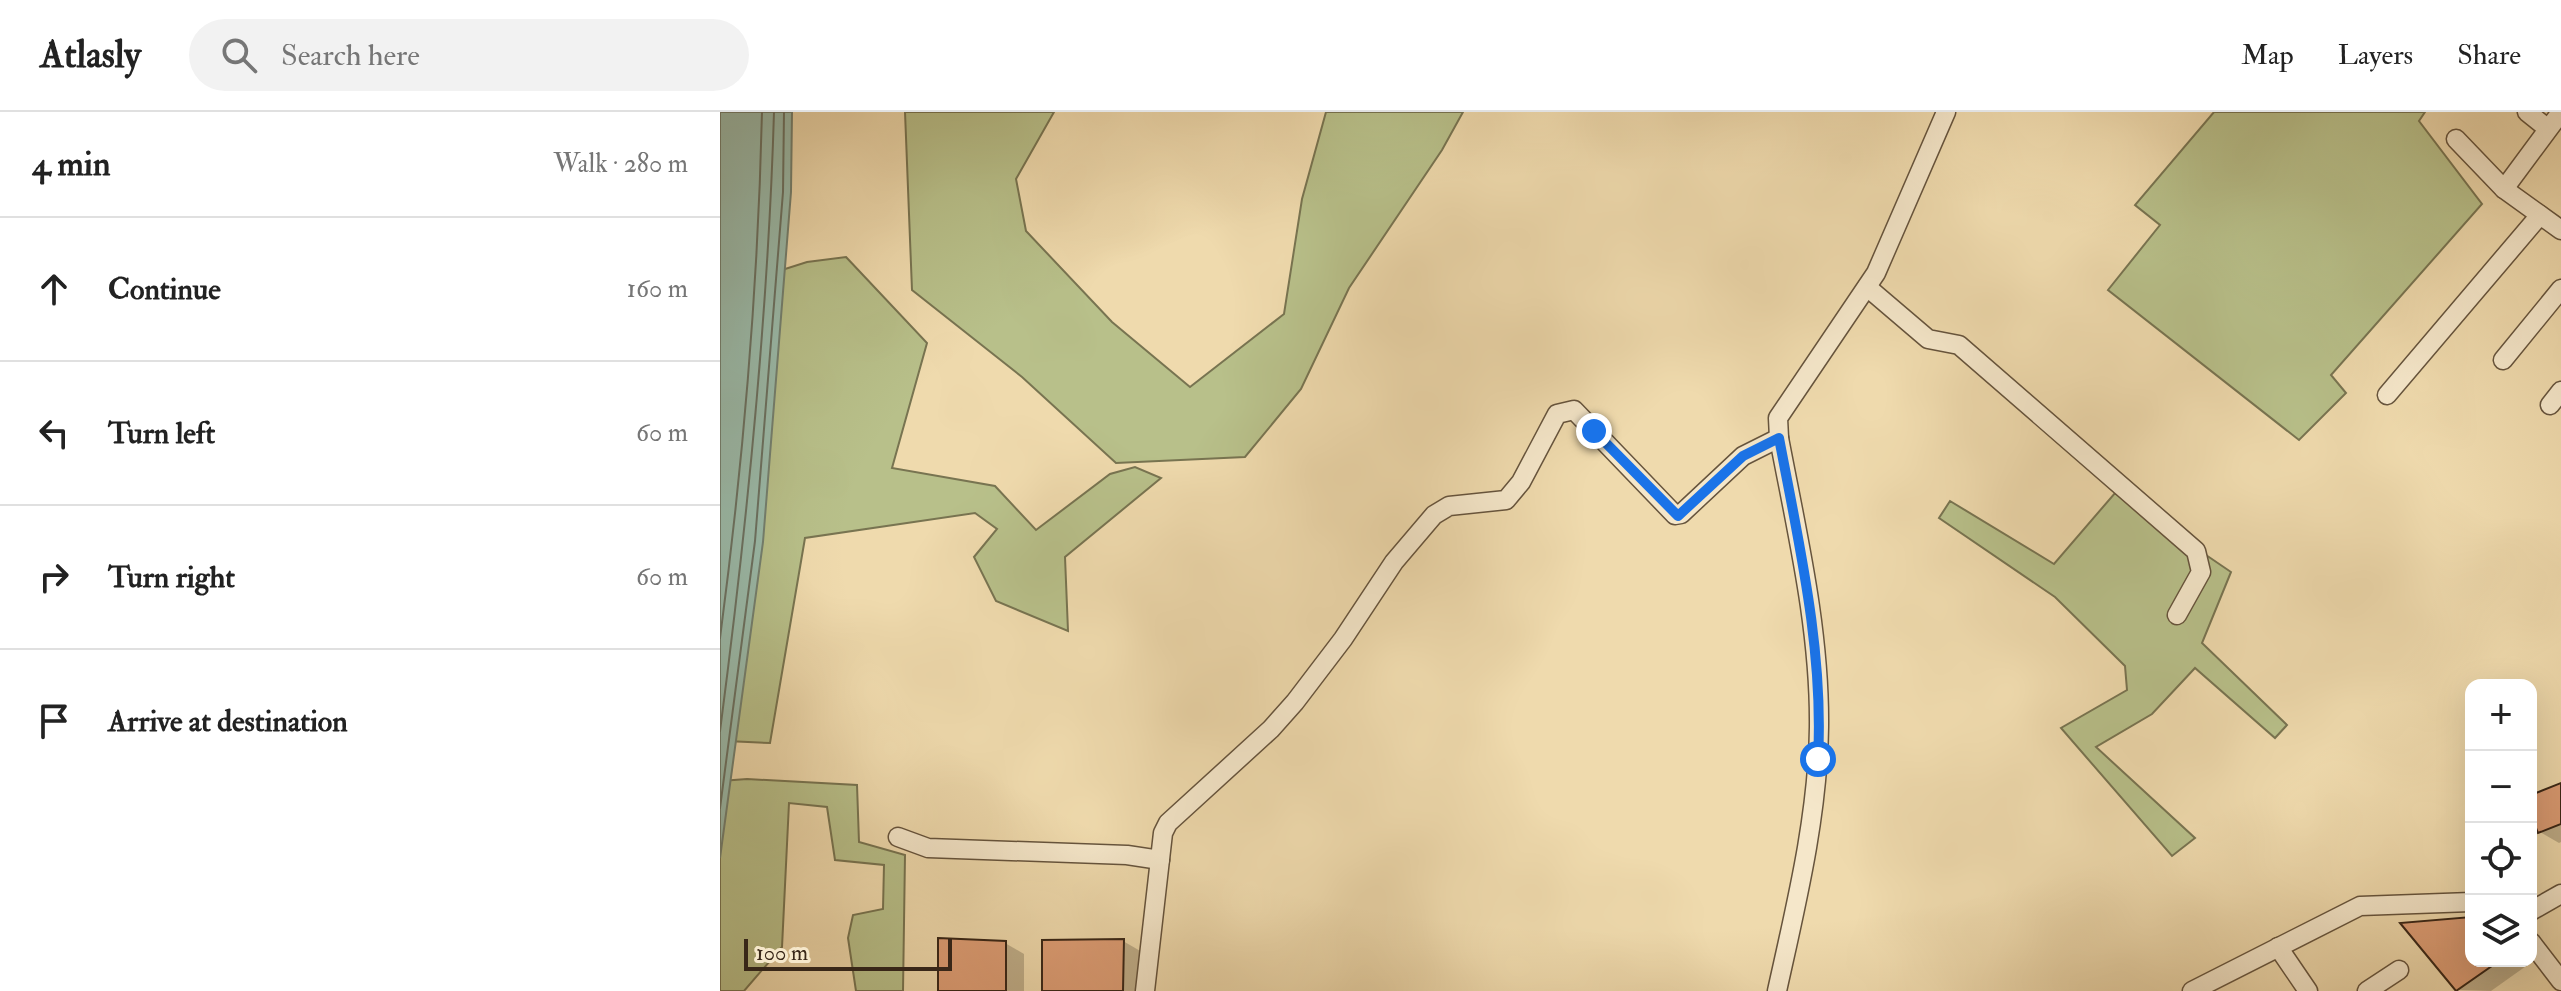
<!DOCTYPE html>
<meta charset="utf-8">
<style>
:root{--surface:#fff;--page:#f2f2f2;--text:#222;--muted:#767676;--line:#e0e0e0}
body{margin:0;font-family:"IM FELL Double Pica",serif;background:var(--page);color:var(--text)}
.controls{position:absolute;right:24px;bottom:24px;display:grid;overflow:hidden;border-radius:16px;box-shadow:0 8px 32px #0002}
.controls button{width:72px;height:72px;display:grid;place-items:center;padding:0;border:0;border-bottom:2px solid var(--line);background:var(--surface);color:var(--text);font:40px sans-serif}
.scale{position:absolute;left:24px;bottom:20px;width:208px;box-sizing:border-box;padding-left:8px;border:4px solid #392718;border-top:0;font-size:22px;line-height:28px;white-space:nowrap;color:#392718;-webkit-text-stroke:6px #f5e7ca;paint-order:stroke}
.stop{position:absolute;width:24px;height:24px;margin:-18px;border:6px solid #1a73e8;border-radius:50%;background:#fff}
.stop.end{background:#1a73e8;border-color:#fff;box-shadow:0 2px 8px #0008}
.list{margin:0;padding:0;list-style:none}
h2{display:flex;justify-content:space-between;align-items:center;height:104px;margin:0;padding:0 32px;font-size:34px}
h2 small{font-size:26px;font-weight:400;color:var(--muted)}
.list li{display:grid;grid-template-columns:52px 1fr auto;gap:24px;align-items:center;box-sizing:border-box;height:144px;padding:0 32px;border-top:2px solid var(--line)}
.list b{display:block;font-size:30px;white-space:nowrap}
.list em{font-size:26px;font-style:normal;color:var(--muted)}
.icon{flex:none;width:44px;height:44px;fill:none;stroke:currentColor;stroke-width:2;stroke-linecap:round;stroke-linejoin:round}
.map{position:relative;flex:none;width:1841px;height:879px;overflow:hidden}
header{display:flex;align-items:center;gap:48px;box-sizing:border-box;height:112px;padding:0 40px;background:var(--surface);border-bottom:2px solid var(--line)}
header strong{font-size:38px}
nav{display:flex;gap:44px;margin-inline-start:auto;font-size:28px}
.search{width:560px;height:72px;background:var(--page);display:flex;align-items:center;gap:20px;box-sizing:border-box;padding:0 28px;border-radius:44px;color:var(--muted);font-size:30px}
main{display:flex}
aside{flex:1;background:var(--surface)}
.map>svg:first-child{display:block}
</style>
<header>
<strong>Atlasly</strong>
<div class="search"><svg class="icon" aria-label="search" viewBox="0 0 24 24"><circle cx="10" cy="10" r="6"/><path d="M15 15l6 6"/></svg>Search here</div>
<nav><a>Map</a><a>Layers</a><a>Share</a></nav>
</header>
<main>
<aside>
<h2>4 min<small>Walk · 280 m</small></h2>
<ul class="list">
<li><svg class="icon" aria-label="ahead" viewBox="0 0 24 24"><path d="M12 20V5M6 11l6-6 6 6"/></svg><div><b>Continue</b></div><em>160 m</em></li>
<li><svg class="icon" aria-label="left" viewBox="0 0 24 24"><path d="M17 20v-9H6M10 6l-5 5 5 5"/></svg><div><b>Turn left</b></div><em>60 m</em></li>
<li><svg class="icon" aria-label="right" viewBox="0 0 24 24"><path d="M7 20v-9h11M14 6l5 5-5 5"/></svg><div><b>Turn right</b></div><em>60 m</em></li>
<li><svg class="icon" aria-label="arrive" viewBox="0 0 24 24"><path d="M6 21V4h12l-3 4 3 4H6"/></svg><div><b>Arrive at destination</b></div></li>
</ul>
</aside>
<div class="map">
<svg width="1841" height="879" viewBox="0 0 1841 879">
<rect width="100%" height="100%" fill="#efdaad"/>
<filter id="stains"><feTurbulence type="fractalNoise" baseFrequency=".0025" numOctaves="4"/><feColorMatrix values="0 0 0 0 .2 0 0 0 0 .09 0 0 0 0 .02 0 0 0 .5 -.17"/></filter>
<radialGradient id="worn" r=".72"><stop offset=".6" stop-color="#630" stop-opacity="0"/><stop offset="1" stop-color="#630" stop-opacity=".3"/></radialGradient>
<g fill="#b8c08a" stroke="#787451" stroke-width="2">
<polygon points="185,0 334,0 296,67 306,119 392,210 470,275 564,202 582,87 606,0 743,0 722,38 629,176 581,277 525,345 396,351 302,265 192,178"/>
<polygon points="1494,0 1705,0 1699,9 1762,92 1611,263 1626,281 1579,328 1388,178 1440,113 1415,93"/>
<polygon points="126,145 207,231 172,356 275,374 316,418 390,362 415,355 441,366 345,445 348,519 276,489 254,445 277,417 255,401 85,426 50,631 7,629 43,164 87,150"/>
<polygon points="1395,381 1511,460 1482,531 1567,613 1555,626 1475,556 1432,602 1376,635 1475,726 1452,744 1341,616 1407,578 1405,554 1335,485 1219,406 1230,389 1334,452"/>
<polygon points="27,667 137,673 139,730 185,743 183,879 136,879 128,826 133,803 163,797 164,753 115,748 107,695 69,691 62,835 24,879 0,879 0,675 1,669"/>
</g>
<polygon fill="#9abbab" stroke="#738070" stroke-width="2" points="0,0 72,0 71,80 43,430 0,746"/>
<g fill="#0003">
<polygon points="1841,673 1841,730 1839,731 1820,720 1811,699 1811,685"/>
<polygon points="1751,807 1751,849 1811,849 1811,840 1816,847 1771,879 1738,878 1684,813"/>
<polygon points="403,829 422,840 422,879 323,879"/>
<polygon points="285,831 304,842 304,879 220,879"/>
</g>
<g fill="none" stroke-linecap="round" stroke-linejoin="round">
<g stroke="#6a7162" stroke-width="2">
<path d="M0,526C23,352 38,175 42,0"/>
<path d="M0,619C27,413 48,207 54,0"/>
<polyline points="0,696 35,429 63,80 64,0"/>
</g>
</g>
<g fill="#dd9e76" stroke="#392718" stroke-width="2">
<polygon points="1841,671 1841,712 1818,721 1811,704 1811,683"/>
<polygon points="1751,805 1751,849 1779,849 1736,879 1680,811"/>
<polygon points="218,826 286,829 286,879 218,879"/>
<polygon points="404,827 403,879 322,879 322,828"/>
</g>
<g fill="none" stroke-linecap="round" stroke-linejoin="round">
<g stroke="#66543d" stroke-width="21">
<g id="minor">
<polyline points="1807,0 1827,16"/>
<polyline points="1736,27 1784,77 1841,118"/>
<polyline points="1784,77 1841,0"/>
<polyline points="1147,175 1208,227 1239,233 1476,439 1481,460 1457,503"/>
<polyline points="1783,248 1841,177"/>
<polyline points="1667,283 1820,103"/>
<polyline points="1830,293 1841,279"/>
<polyline points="178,725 208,736 407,743 440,748"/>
<polyline points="1811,799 1841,782"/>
<polyline points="1811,830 1841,869"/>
<polyline points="1558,835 1588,879"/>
<polyline points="425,879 443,721 448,711 551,617 575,590 623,527 674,450 714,403 729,394 786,388 801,370 837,302 854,298 955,403 961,402 1023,344 1059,326"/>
<path d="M1057,879C1076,793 1098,704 1099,615C1100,517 1077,421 1059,326L1058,306L1156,161L1226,0"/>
<polyline points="1472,879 1640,794 1751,790"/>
<polyline points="1647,879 1679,858"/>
</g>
</g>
<use href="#minor" stroke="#f5e7ca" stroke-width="18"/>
</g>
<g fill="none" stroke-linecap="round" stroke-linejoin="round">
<path stroke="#1a73e8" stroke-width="10" d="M874,319L958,404L1023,344L1059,326C1079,432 1104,539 1098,647"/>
</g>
<rect width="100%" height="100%" filter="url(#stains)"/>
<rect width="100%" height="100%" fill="url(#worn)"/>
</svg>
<div class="controls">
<button>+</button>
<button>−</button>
<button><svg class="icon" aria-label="locate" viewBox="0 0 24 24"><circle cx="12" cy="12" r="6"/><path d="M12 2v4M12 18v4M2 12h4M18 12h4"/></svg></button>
<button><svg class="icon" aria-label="layers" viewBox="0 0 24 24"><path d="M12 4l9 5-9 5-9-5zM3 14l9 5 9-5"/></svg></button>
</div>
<div class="scale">100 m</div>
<div class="stop" style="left:1098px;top:647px"></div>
<div class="stop end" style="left:874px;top:319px"></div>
</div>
</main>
